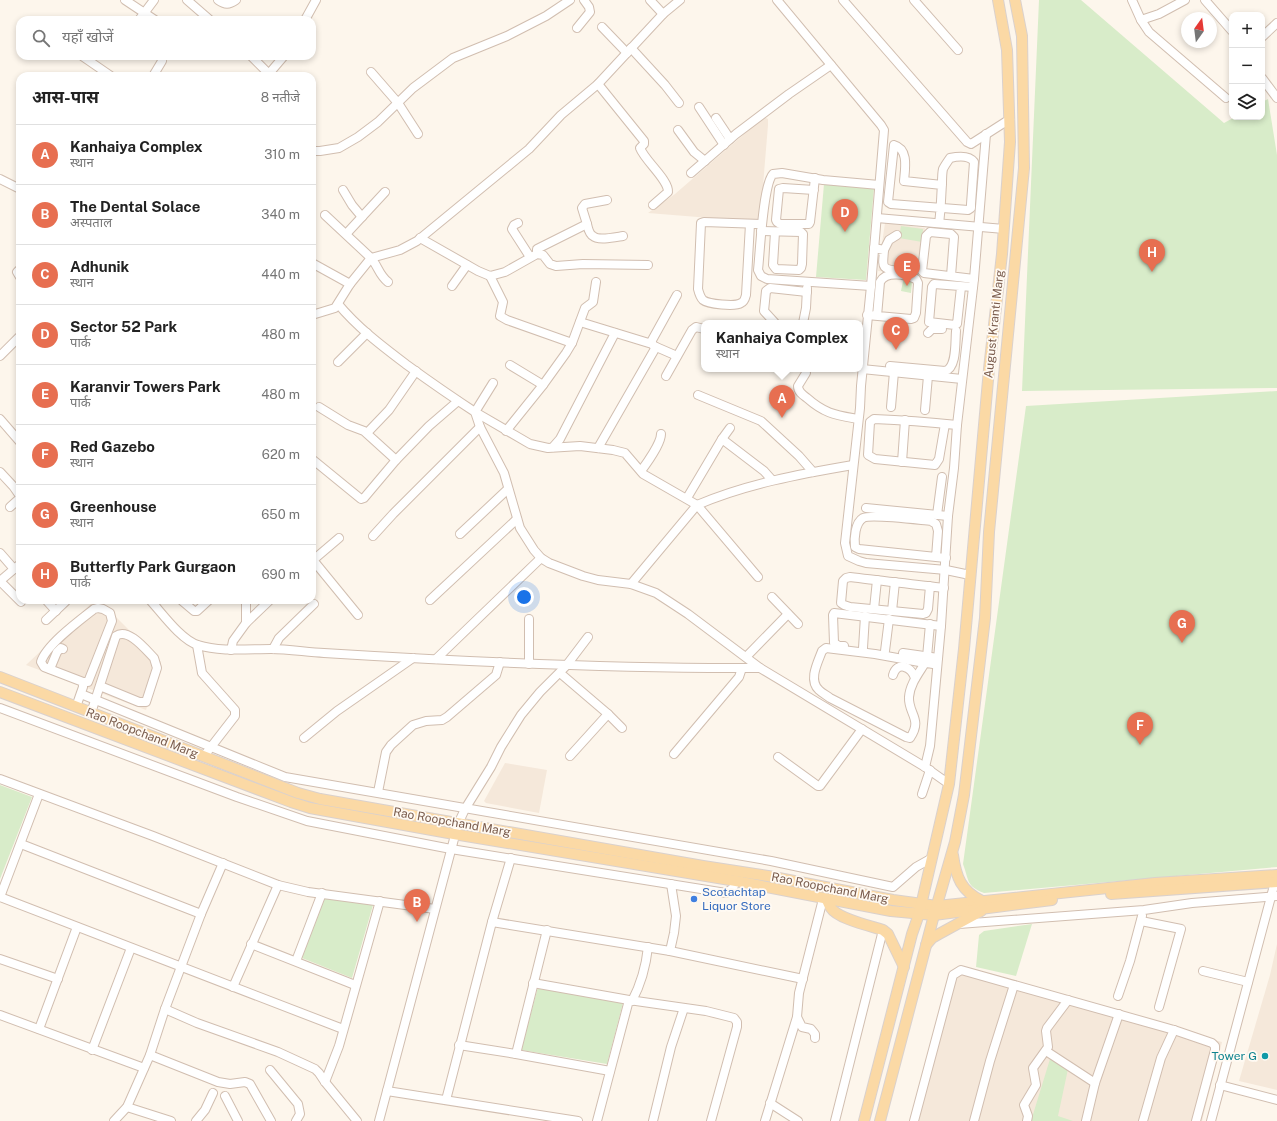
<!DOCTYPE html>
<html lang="hi">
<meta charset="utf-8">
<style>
:root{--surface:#fff;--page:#f6f6f6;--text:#222;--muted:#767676;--line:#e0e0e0;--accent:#e76f51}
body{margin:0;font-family:"Public Sans","Noto Sans Devanagari",sans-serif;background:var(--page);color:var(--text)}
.controls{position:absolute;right:12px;top:12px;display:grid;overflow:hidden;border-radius:8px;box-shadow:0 2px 6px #0003}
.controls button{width:36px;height:36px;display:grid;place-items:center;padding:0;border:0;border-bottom:1px solid var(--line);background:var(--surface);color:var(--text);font:20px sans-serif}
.compass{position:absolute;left:1181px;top:12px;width:36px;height:36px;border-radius:50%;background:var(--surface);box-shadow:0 2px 6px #0003;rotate:14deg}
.you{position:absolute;left:524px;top:597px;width:14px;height:14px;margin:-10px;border:3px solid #fff;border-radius:50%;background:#1a73e8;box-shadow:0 0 0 6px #1a73e833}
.badge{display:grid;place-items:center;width:26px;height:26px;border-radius:50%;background:var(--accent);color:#fff;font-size:13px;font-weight:700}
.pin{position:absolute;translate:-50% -33px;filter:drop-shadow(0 1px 2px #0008)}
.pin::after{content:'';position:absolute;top:21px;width:14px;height:12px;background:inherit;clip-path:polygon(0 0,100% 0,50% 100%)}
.popup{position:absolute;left:701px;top:320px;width:162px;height:52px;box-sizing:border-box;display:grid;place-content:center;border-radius:8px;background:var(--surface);filter:drop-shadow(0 1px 3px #0005);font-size:13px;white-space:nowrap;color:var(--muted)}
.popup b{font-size:15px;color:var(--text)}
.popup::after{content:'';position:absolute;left:50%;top:100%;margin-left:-8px;border:8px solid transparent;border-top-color:var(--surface)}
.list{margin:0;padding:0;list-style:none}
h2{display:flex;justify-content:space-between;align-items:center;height:52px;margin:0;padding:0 16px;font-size:17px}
h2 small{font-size:13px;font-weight:400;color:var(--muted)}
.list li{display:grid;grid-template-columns:26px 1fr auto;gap:12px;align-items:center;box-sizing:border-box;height:60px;padding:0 16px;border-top:1px solid var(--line)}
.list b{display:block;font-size:15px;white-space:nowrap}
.list p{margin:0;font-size:13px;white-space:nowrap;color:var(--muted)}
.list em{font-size:13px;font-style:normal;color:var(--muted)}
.icon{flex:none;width:22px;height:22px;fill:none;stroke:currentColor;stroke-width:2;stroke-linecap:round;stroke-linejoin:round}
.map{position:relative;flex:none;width:1277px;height:1121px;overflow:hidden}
.search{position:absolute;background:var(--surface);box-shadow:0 2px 6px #0003;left:16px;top:16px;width:300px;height:44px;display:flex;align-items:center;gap:10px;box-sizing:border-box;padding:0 14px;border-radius:12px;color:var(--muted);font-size:15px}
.panel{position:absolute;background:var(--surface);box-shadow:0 2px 6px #0003;left:16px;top:72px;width:300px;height:532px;border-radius:12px}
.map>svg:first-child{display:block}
</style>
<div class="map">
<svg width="1277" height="1121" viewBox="0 0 1277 1121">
<rect width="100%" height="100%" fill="#fdf6ec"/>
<g fill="#f5e8da">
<polygon points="764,117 768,119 768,125 760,222 648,213 675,194"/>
<polygon points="885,223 925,228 918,276 878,271"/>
<polygon points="95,600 116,617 161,662 146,710 26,665"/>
<polygon points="505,763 547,770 539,813 486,803 484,801"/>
<polygon points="1277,944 1277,1090 1239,1081 1270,975"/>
<polygon points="958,970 1222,1042 1202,1121 916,1121"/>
</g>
<g fill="#d8ecc9">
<polygon points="1039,0 1081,0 1224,123 1235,117 1262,117 1262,102 1268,99 1277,155 1277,388 1022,391"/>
<polygon points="824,184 874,188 866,280 816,277"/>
<polygon points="901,226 923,229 922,242 899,238"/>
<polygon points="903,281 912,282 911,293 901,291"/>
<path d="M1277,391V867L984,893C966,886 969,880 963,864L1026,406Z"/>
<polygon points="0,785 32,797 0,879"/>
<polygon points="324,898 373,905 352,978 302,958"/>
<polygon points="1032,924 1016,976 976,967 979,935 984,931"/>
<polygon points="538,987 623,1003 607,1064 521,1050"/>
<polygon points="1050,1059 1068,1069 1058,1116 1073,1121 1031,1121"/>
</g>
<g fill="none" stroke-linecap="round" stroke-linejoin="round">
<g stroke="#d1beb0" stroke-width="10">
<g id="minor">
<polyline points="125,0 155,20"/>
<polyline points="187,0 210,20"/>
<path d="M218,0C225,5 229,5 236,0"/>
<polyline points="650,0 663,14"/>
<polyline points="777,0 881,125 884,130 871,286 861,386 860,408 845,543 848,556 859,561 866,563 946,570 970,575"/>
<polyline points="843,0 967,142 971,144 1010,119"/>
<polyline points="914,0 958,50"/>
<polyline points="1132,0 1141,20 1159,14 1185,0"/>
<polyline points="1205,0 1232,31"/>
<polyline points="139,20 154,0"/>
<polyline points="305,20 316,0"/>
<polyline points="1141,20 1149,32 1226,98"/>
<polyline points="602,27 627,53"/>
<polyline points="577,28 590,12 589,7 584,0"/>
<polyline points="1262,37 1277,23"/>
<polyline points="631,48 665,85 679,103"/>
<polyline points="82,56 111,76"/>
<polyline points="251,56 268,73"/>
<polyline points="371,72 398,103 418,134"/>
<polyline points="153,76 162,61"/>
<polyline points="267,76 284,56"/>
<polyline points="1262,78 1277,98"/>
<path d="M598,84L644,141V144L640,148C645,161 669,180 668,192L653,205"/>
<polyline points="699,107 724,145"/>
<polyline points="716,118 730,139"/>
<polyline points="678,130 694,152 705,161"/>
<polyline points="312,151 320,151 339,148 358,137 378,122 413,88 453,58 507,36 546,16 570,0"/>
<polyline points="691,173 736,134 789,94 831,65"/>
<polyline points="0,179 20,189"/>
<polyline points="343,190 352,205 362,217"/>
<polyline points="814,190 783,188 779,189 776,220 777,222 780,224 809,224 810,222 815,178"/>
<path d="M325,215L371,258C378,266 379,275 388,282"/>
<polyline points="877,218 1004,229"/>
<polyline points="518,223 514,225 512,229 530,257"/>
<path d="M939,223C941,210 941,197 942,184C942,179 942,173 943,169C945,165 948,161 950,158C959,156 969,155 974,162L971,204V208L968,210L891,204L888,202L894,145C909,149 905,169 904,181L942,185"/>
<path d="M587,224C588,228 589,234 593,236C598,241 616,237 623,236"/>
<path d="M750,224L746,295C745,299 744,302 741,303C735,307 708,304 703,300C700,297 699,293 698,289L701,223L704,222L761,224"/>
<polyline points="761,231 801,232 803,234 802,264 801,268 799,270 776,269 773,265 775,232"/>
<polyline points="347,233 385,192"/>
<polyline points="420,238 478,271 490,276 505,272 537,254 543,255 550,264 556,266 583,264 648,265"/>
<path d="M874,248L884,250C883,266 880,269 898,271"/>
<polyline points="884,250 889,240 897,235"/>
<polyline points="537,254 537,249 587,224 582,208 585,204 607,200"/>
<polyline points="312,263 350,284"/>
<polyline points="20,269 17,272 20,277"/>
<polyline points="490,276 503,302 500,316 507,320 572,343"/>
<polyline points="951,276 954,237 951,234 930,232 926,236 922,271 924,273 974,279"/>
<polyline points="452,286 467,265"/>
<path d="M871,286L767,279L761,276L758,270C760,253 763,184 773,174L782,173L823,180L879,185"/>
<polyline points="961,287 957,324 955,325 929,322 932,287 934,284 973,287"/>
<path d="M338,304C358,328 382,346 407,365C429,381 452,397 475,412L480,427L504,473L520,528L534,550L541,558L549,563L583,576L598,580L631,584L656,593L688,614L760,668L925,767L949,784"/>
<polyline points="312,315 335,308 350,284 371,258 400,250 417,241 529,149 561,115 598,84 663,14 680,0"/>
<path d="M867,315L911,319L914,318L916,313L918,283L916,279C906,275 886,270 880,282L877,316"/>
<polyline points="580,322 652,344"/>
<polyline points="775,323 764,311 766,291 770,288 807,292"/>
<polyline points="803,323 806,308 807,288"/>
<polyline points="928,333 932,329 942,329"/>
<polyline points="0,356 20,336"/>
<polyline points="677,356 654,346 651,342 677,295"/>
<polyline points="338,362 367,333"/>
<polyline points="510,365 543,385"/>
<path d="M890,366L945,371C957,368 955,342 956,331"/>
<path d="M805,369L806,373L798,386C798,392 803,395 807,398C825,414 836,415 858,419"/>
<polyline points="862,369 962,379"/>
<polyline points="666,376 692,330 696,327 704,329"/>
<polyline points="493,383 475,412 530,444 548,448 580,446 613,450 625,453 643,474 697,505 758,577"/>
<polyline points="698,395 761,421 799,456 813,472"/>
<polyline points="319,407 348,425 364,431 396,460"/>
<polyline points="891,407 894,372"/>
<polyline points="925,410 928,376"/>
<polyline points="0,419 20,442"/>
<path d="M945,424L939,459L935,465L875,459L868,455L870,422L874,419C902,420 929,422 957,425"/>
<polyline points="506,431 543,385 566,353 572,343 585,308 593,302 596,282"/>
<polyline points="367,433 389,410 416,371"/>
<polyline points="722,439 730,428"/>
<polyline points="553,447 560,439 615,333"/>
<polyline points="598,448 656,347"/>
<polyline points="312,459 361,499 364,498 396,460 429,426 458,401"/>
<polyline points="902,462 905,420"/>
<path d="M641,471C647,463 661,443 661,434"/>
<polyline points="0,472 13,486 20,496"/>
<polyline points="687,498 722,439 764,471 772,480"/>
<polyline points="10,507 20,498"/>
<polyline points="866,508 948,516"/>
<polyline points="937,515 942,477"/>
<polyline points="460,534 508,489"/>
<polyline points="373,536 393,514 480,427"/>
<polyline points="0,553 14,569"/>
<path d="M936,557L938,531L936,524L931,521C919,520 871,514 863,518C855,523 854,538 855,547L859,549L936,557L946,558"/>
<polyline points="313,560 358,615"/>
<polyline points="312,561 339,538"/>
<polyline points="0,581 21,602"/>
<polyline points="0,581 20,564"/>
<path d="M631,584L697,505C746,484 800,474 853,465"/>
<path d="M930,586L928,609L926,613L923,614L850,607L844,605L841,603L843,581L846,578L850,577C881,581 913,584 944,588"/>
<polyline points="772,597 798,624"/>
<polyline points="46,600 56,611"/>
<path d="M150,600C162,613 181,640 198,645C220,652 248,649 271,649C288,649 306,652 324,653C469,662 615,669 760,668"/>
<polyline points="181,600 194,611 197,611 209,600"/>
<polyline points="430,600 517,519"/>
<polyline points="874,609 877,580"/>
<polyline points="892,611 895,582"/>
<polyline points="46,620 66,601"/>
<polyline points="246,623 270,600"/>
<polyline points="197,645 202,673 235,710 235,716 204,756"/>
<polyline points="844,646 839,646 834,643 833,615 834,613 941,626"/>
<polyline points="863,648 865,616"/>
<polyline points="273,649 279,638 314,604"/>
<polyline points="231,650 233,641 246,623 246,600"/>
<polyline points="885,651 889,619"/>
<polyline points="903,653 938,658"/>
<polyline points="746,657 788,614"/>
<polyline points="927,657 930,624"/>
<polyline points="436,659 541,558"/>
<path d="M925,663C919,673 910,684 909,697C908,714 923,719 910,738L906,737L830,698C826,695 822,693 819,690C808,680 818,662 822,651L826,648L875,654L925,663C929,663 933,664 937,665"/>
<polyline points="529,664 529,619"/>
<polyline points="50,669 57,652 61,648 63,649"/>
<polyline points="560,673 608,714 622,728"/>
<path d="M893,675C897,661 911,666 915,678"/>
<polyline points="81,694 285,777 771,861 893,887 916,867 932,858"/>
<path d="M76,707L83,687V682L44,667L41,662C46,645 80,620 94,609L98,608L103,609L110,613L112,621L88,682H83"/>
<polyline points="0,708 237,797 307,821 451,849 726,893 733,888 736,881"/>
<path d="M91,713L116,636C128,627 146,650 154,658L157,668L146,702H139L100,686"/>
<polyline points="304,738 337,711 413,658"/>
<polyline points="674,754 739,677 742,668"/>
<polyline points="570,756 608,714"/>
<polyline points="778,757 818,786 820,786 862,729"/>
<polyline points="925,767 930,746 941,626 948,516 954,468 957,425 974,279 986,134"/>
<polyline points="0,779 153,836 278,885 308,892 435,909"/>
<polyline points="378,792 386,752 391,745 413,725 426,721 442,720 447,717 496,675 500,662"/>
<polyline points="922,794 930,770"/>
<polyline points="21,844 201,914"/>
<polyline points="0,897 343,1029"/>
<polyline points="0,897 39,794"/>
<polyline points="1141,921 1181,929 1159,1007"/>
<polyline points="492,922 670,951 803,979"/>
<polyline points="959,924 1144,910 1192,903 1277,896"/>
<polyline points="251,944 355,985"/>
<polyline points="670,951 674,933 676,916 671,884"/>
<polyline points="0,959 58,979"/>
<polyline points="296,961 322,893"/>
<polyline points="1203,971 1248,982"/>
<polyline points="533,983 629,1000 706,1011 734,1018 737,1022 737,1027 711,1121"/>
<polyline points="233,987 278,885"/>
<polyline points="1118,996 1130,961 1142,916"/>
<path d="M632,1001C641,984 646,966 648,947"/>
<polyline points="165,1009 197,1023 278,1052 315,1069 319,1073 325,1082 357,1121"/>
<polyline points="0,1015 144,1068"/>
<polyline points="39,1029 77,927"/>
<polyline points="815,1038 815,1034 811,1029 802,1027 797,1017 799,993 823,899"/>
<polyline points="459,1045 516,1054 610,1071"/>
<polyline points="92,1050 131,948"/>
<polyline points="1046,1051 1095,1083"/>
<polyline points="516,1054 547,930"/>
<polyline points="150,1055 218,1082 230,1084 245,1082 250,1084 271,1121"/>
<polyline points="270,1070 298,1104 300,1114 296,1121"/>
<polyline points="325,1082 339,1046 380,901"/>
<polyline points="1220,1085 1277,1100"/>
<polyline points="387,1091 578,1121"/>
<polyline points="225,1096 238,1121"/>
<polyline points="446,1100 492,922 511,858"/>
<polyline points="770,1103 798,1121"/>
<polyline points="127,1107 171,1121"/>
<polyline points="114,1121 127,1107 150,1055 165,1009 201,914 223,863"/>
<polyline points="196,1121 205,1110 213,1093"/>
<polyline points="379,1121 458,824 465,809 491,767 501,747 521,715 540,692 566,666 588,637"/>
<polyline points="597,1121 629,1000"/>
<polyline points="653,1121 671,1047 684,1008"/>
<polyline points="765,1121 797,1017"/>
<polyline points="835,1121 883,930"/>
<polyline points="914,1121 953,975 961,970 1174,1030 1212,1043 1215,1046 1215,1050 1196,1121"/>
<polyline points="974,1121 990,1061 1014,985"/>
<polyline points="1027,1121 1028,1116 1024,1105 1036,1085 1033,1068 1048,1047 1046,1031 1047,1028 1068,1000"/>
<polyline points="1086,1121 1095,1083 1119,1014"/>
<polyline points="1143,1121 1161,1058 1174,1030"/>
<polyline points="1211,1121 1276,878"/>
</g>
</g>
<g stroke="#dad1cd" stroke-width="12">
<g id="major">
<polyline points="0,677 298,793 320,799 703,866 768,876 893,900 937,906 1155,883 1277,875"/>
<polyline points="0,692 291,802 310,808 454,834 736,881 891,911 934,915 1052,900"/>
<path d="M953,855C956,877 961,891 982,901"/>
<polyline points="1111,894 1277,882"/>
<path d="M827,900C828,902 829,906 831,908C838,919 871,926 883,930L888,934L904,967"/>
<polyline points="926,945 932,938 939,934 981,911"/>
<polyline points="864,1121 912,934 919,914 949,784 964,649 989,369 1002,254 1010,142 1007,50 998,0"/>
<polyline points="880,1121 934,915 955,842 964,795 985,618 989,532 1024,168 1022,36 1015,0"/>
</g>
</g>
<use href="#minor" stroke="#fff" stroke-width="8"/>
<use href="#major" stroke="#fbd9a5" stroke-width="10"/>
</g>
<circle fill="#3f7fe0" stroke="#fffaf3" stroke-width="1.5" cx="694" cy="899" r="4"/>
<circle fill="#0f9aa8" stroke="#fffaf3" stroke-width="1.5" cx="1265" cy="1056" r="4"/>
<g text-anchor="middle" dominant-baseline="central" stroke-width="3.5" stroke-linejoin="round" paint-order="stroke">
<g font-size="12" fill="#7a5c4d" stroke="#fffaf3">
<text transform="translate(994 324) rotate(-84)">August Kranti Marg</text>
<text transform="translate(142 733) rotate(21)">Rao Roopchand Marg</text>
<text transform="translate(452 822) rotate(10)">Rao Roopchand Marg</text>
<text transform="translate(830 888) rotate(11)">Rao Roopchand Marg</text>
</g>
<g font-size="12" fill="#366cbe" stroke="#fffaf3" text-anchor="start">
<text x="702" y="892">Scotachtap<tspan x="702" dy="14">Liquor Store</tspan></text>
</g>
<g font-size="12" fill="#0d838f" stroke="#fffaf3" text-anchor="end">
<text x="1257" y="1056">Tower G</text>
</g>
</g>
</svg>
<div class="controls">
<button>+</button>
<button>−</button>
<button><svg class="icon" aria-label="layers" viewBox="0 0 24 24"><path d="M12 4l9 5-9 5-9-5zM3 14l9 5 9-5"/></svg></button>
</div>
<svg class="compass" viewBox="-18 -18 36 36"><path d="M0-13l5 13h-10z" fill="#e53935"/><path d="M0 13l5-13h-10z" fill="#767676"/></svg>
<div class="you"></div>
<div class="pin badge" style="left:782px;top:418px">A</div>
<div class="popup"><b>Kanhaiya Complex</b>स्थान</div>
<div class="pin badge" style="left:417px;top:922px">B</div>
<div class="pin badge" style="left:896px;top:350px">C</div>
<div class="pin badge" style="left:845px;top:232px">D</div>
<div class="pin badge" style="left:907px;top:286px">E</div>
<div class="pin badge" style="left:1140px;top:745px">F</div>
<div class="pin badge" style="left:1182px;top:643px">G</div>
<div class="pin badge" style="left:1152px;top:272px">H</div>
<div class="search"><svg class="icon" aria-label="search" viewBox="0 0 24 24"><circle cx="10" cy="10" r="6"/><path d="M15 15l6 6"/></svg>यहाँ खोजें</div>
<section class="panel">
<h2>आस-पास<small>8 नतीजे</small></h2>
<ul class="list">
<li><span class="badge">A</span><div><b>Kanhaiya Complex</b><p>स्थान</p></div><em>310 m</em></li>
<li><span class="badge">B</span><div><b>The Dental Solace</b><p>अस्पताल</p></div><em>340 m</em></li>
<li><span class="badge">C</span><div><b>Adhunik</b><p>स्थान</p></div><em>440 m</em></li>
<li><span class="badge">D</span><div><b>Sector 52 Park</b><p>पार्क</p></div><em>480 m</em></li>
<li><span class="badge">E</span><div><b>Karanvir Towers Park</b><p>पार्क</p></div><em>480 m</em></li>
<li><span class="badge">F</span><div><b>Red Gazebo</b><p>स्थान</p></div><em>620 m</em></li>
<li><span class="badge">G</span><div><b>Greenhouse</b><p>स्थान</p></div><em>650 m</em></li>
<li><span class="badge">H</span><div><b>Butterfly Park Gurgaon</b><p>पार्क</p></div><em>690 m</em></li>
</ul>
</section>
</div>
